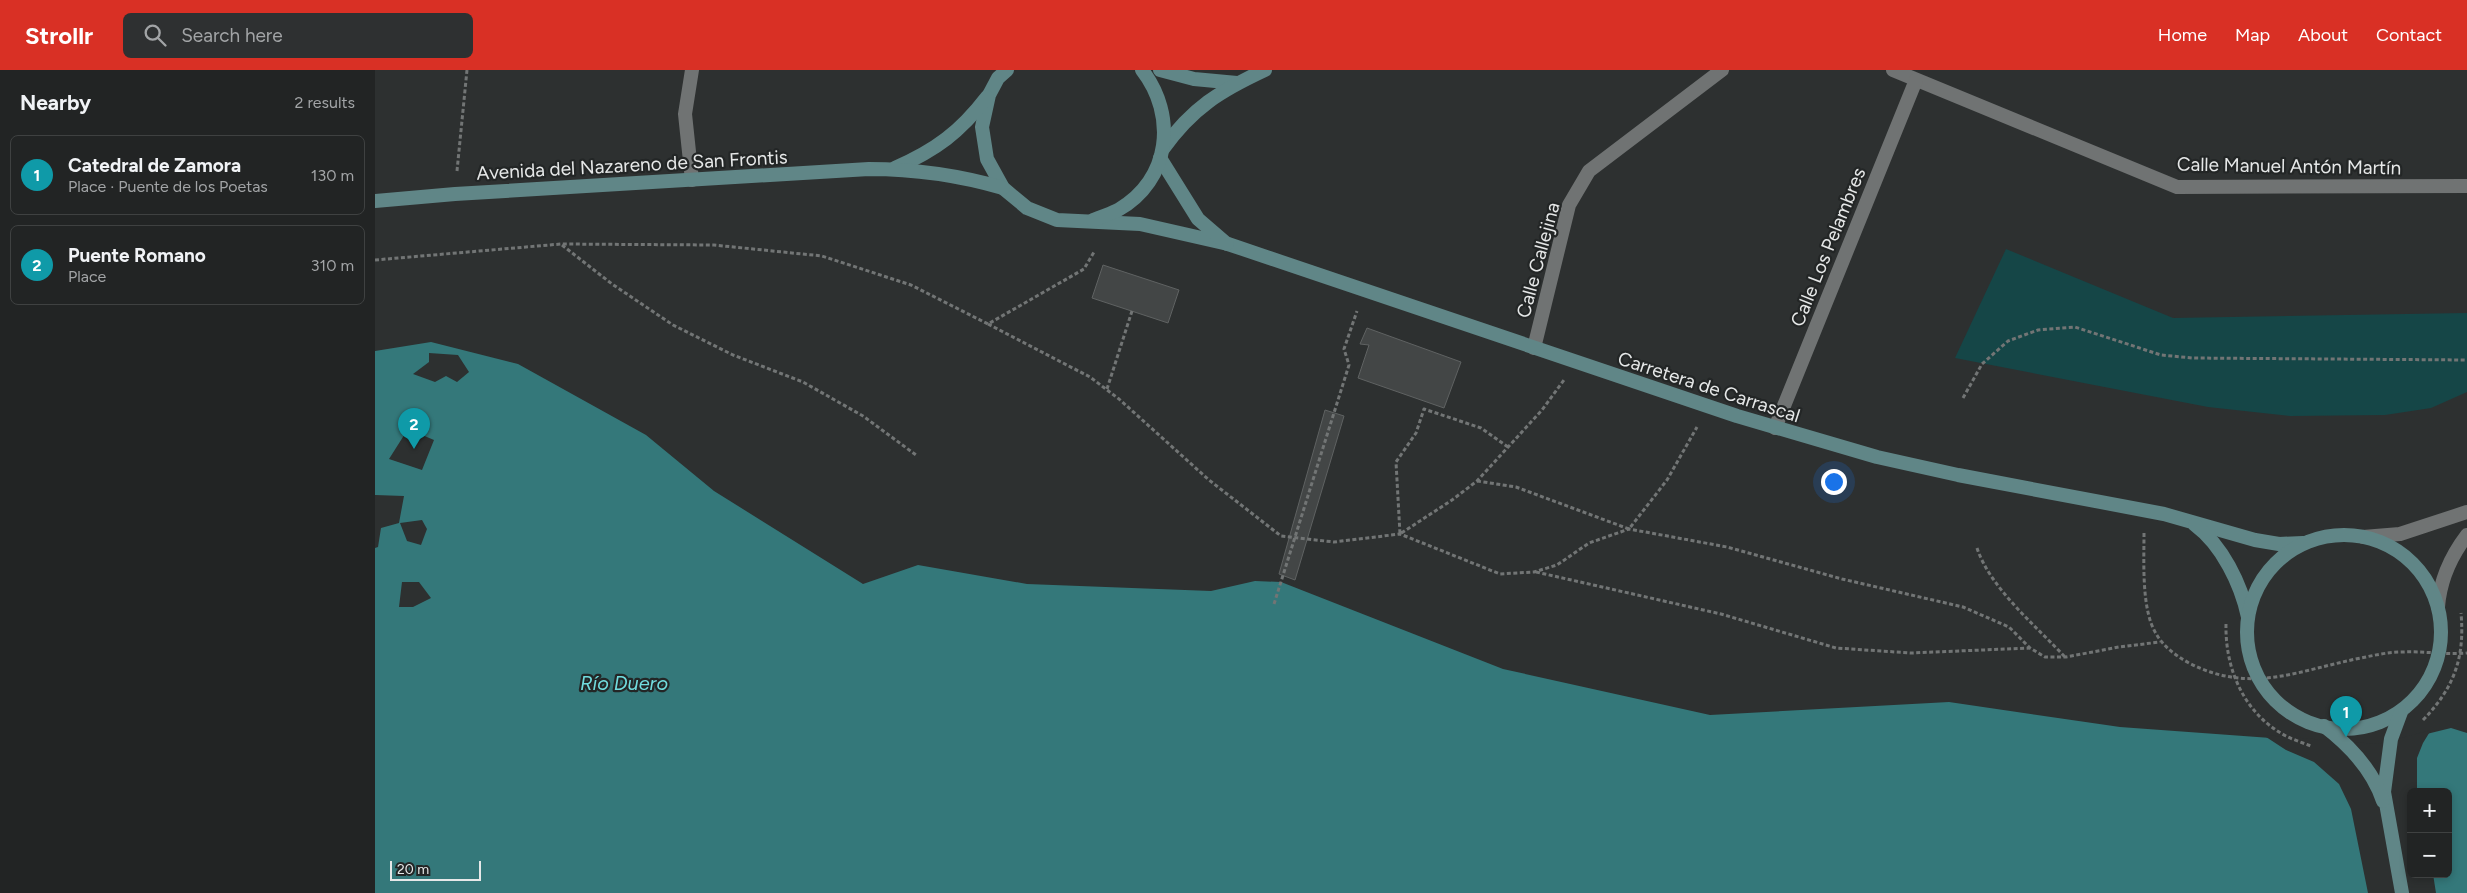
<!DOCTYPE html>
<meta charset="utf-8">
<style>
:root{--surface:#222424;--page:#2e3031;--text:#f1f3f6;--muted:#a2a4a6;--line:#3f4141;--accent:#d93025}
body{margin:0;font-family:Figtree,sans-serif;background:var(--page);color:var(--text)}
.controls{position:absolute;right:15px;bottom:15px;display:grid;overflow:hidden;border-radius:8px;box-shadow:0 2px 8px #0003}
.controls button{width:45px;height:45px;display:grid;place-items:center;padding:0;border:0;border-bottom:1px solid var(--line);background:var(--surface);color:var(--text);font:25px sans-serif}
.scale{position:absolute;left:15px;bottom:12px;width:91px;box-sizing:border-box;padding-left:5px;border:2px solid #e6e8e8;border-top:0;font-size:14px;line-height:18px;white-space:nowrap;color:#e6e8e8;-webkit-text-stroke:4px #232626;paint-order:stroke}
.you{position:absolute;left:1458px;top:411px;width:18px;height:18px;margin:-12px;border:4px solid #fff;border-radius:50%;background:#1a73e8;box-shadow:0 0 0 8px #1a73e833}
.badge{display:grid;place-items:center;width:32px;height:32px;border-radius:50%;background:var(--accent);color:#fff;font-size:16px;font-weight:700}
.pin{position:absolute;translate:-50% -41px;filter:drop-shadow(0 1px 2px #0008)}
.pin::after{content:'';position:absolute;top:26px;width:18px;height:15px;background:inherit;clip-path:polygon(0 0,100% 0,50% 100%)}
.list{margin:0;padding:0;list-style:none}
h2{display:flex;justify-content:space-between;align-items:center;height:65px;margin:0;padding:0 20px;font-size:21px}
h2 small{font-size:16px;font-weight:400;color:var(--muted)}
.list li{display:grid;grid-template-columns:32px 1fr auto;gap:15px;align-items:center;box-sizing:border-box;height:80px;margin:0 10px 10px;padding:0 10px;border:1px solid var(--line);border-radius:8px}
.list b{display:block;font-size:19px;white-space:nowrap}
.list p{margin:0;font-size:16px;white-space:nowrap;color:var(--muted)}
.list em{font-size:16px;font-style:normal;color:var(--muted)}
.icon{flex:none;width:28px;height:28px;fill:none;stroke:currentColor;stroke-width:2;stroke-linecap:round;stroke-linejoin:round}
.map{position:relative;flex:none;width:2092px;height:823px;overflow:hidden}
header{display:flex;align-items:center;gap:30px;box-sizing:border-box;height:70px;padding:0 25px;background:var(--accent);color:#fff}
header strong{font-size:24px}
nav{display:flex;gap:28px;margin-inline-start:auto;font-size:18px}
.search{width:350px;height:45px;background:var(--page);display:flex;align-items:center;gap:12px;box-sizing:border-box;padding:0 18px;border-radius:8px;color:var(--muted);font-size:19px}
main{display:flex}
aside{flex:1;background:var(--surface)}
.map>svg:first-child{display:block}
</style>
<header>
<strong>Strollr</strong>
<div class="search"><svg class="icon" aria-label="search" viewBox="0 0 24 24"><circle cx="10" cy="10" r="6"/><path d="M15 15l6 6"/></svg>Search here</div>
<nav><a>Home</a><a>Map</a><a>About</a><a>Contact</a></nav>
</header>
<main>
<aside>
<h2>Nearby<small>2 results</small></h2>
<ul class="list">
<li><span class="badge" style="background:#0f9aa8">1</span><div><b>Catedral de Zamora</b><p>Place · Puente de los Poetas</p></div><em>130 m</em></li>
<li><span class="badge" style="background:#0f9aa8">2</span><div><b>Puente Romano</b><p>Place</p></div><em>310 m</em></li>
</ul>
</aside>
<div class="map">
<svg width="2092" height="823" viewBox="0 0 2092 823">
<rect width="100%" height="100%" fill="#2d3030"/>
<polygon fill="#154647" points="1631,179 1798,248 2092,243 2092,322 2056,338 2010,345 1915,346 1833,337 1580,288"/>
<path fill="#34787a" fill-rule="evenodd" d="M56,272L143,294L271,365L339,421L488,514L543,495L652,514L836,521L880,511L906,512L1128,599L1335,645L1574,632L1745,657L2003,676L2076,658L2092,663V823H0V478L3,477L6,458L24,453L29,426L0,425V281ZM54,283L83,285L94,302L82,312L71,306L60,312L38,304L54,292ZM33,359L59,370L47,400L14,389ZM47,450L52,459L46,475L32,471L25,453ZM27,512H44L56,528L38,537H24ZM2036,722H2073V804H2036Z"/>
<polygon fill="#2d3030" points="2056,660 2048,673 2042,688 2042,722 2036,722 2036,804 2058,804 2061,823 1993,823 1976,739 1964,714 1939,692 1911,680 1888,665 2003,674"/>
<g fill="#434646" stroke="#5f6262">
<polygon points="728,195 804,220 793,253 717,228"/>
<polygon points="992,258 1086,292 1069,338 983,308 994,275 985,274"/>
<polygon points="950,340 969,346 920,510 904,504"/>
</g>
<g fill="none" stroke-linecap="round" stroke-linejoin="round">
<g stroke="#727575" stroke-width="3" stroke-dasharray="4 2.5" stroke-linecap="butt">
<polyline points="82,101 92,0"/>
<polyline points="187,175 237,214 298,255 358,285 428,312 488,346 541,385"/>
<polyline points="0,190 186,174 339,175 447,186 536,215 613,254 709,199 719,182"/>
<polyline points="613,254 715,307 744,329 834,410 906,466 959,472 1025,464 1125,504 1159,502 1182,495 1214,473 1254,459 1352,477 1467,509 1588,537 1634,557 1655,578 1670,587 1691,587 1744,577 1785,572"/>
<polyline points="732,319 757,241"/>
<polyline points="1588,328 1607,294 1633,271 1663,260 1700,257 1786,285 1817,288 2092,290"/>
<polyline points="1133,377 1106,358 1049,339 1041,363 1021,392 1025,464 1077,430 1102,411 1167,340 1189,310"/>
<polyline points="1102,411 1141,417 1254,459 1292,410 1322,357"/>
<path d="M1769,463C1769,490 1767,527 1776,553C1783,572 1796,583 1814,593C1876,625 1924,600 1986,588C2000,585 2014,582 2028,582C2049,581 2071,585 2092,583"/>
<path d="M1602,478C1615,518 1661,556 1690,587"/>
<polyline points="1161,502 1346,544 1461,578 1536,583 1655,578"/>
<polyline points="899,534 974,295 969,279 982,241"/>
<path d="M1851,554C1850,599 1869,644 1911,666C1919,670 1928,673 1936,676"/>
<path d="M2048,650C2079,618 2090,588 2086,543"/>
</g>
<g stroke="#707373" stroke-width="14">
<polyline points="317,0 310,44 317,110"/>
<polyline points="1518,0 1802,117 2092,116"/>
<polyline points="1159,278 1194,135 1214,101 1347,0"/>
<polyline points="1400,358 1541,10"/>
</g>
<g stroke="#707373" stroke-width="14">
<polyline points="1988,467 2025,464 2092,442"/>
<path d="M2063,537C2065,511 2076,486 2092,465"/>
</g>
<g stroke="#608687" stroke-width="14">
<polyline points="632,0 623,8 614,25 607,57 612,89 628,118 652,138 682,150 765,154 853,174 1362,346 1502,387 1583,405 1789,444 1880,470 1904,474 1928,473"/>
<polyline points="785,0 819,9 862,13"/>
<path d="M788,79C817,38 845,21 890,0"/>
<polyline points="785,88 823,149 852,174"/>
<path d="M520,98C561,80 585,62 612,27"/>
<path d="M0,131L80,124L494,99C541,99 583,105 628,118"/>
<path d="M718,150C726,147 735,144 743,140C796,110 802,45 767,0"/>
<path d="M1820,455C1847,475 1866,514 1873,547"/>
<circle cx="1969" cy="562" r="97"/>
<polyline points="2026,642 2016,669 2009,722 2027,823"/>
<path d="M1949,656C1974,675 1998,701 2008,731"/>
</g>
</g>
<g text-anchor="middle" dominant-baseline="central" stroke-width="4.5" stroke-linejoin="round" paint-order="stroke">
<g font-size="19" fill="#e6e8e8" stroke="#232626">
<text transform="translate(257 95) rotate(-3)">Avenida del Nazareno de San Frontis</text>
<text transform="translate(1914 96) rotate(1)">Calle Manuel Antón Martín</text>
<text transform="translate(1453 177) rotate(-68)">Calle Los Pelambres</text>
<text transform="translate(1163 190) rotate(-75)">Calle Callejina</text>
<text transform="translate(1334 317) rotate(18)">Carretera de Carrascal</text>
</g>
<g font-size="20" font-style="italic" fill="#71dcde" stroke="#232626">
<text x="249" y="613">Río Duero</text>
</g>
</g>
</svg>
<div class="controls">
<button>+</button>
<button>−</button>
</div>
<div class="scale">20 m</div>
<div class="you"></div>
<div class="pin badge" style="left:1971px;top:667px;background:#0f9aa8">1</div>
<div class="pin badge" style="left:39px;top:379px;background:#0f9aa8">2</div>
</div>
</main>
